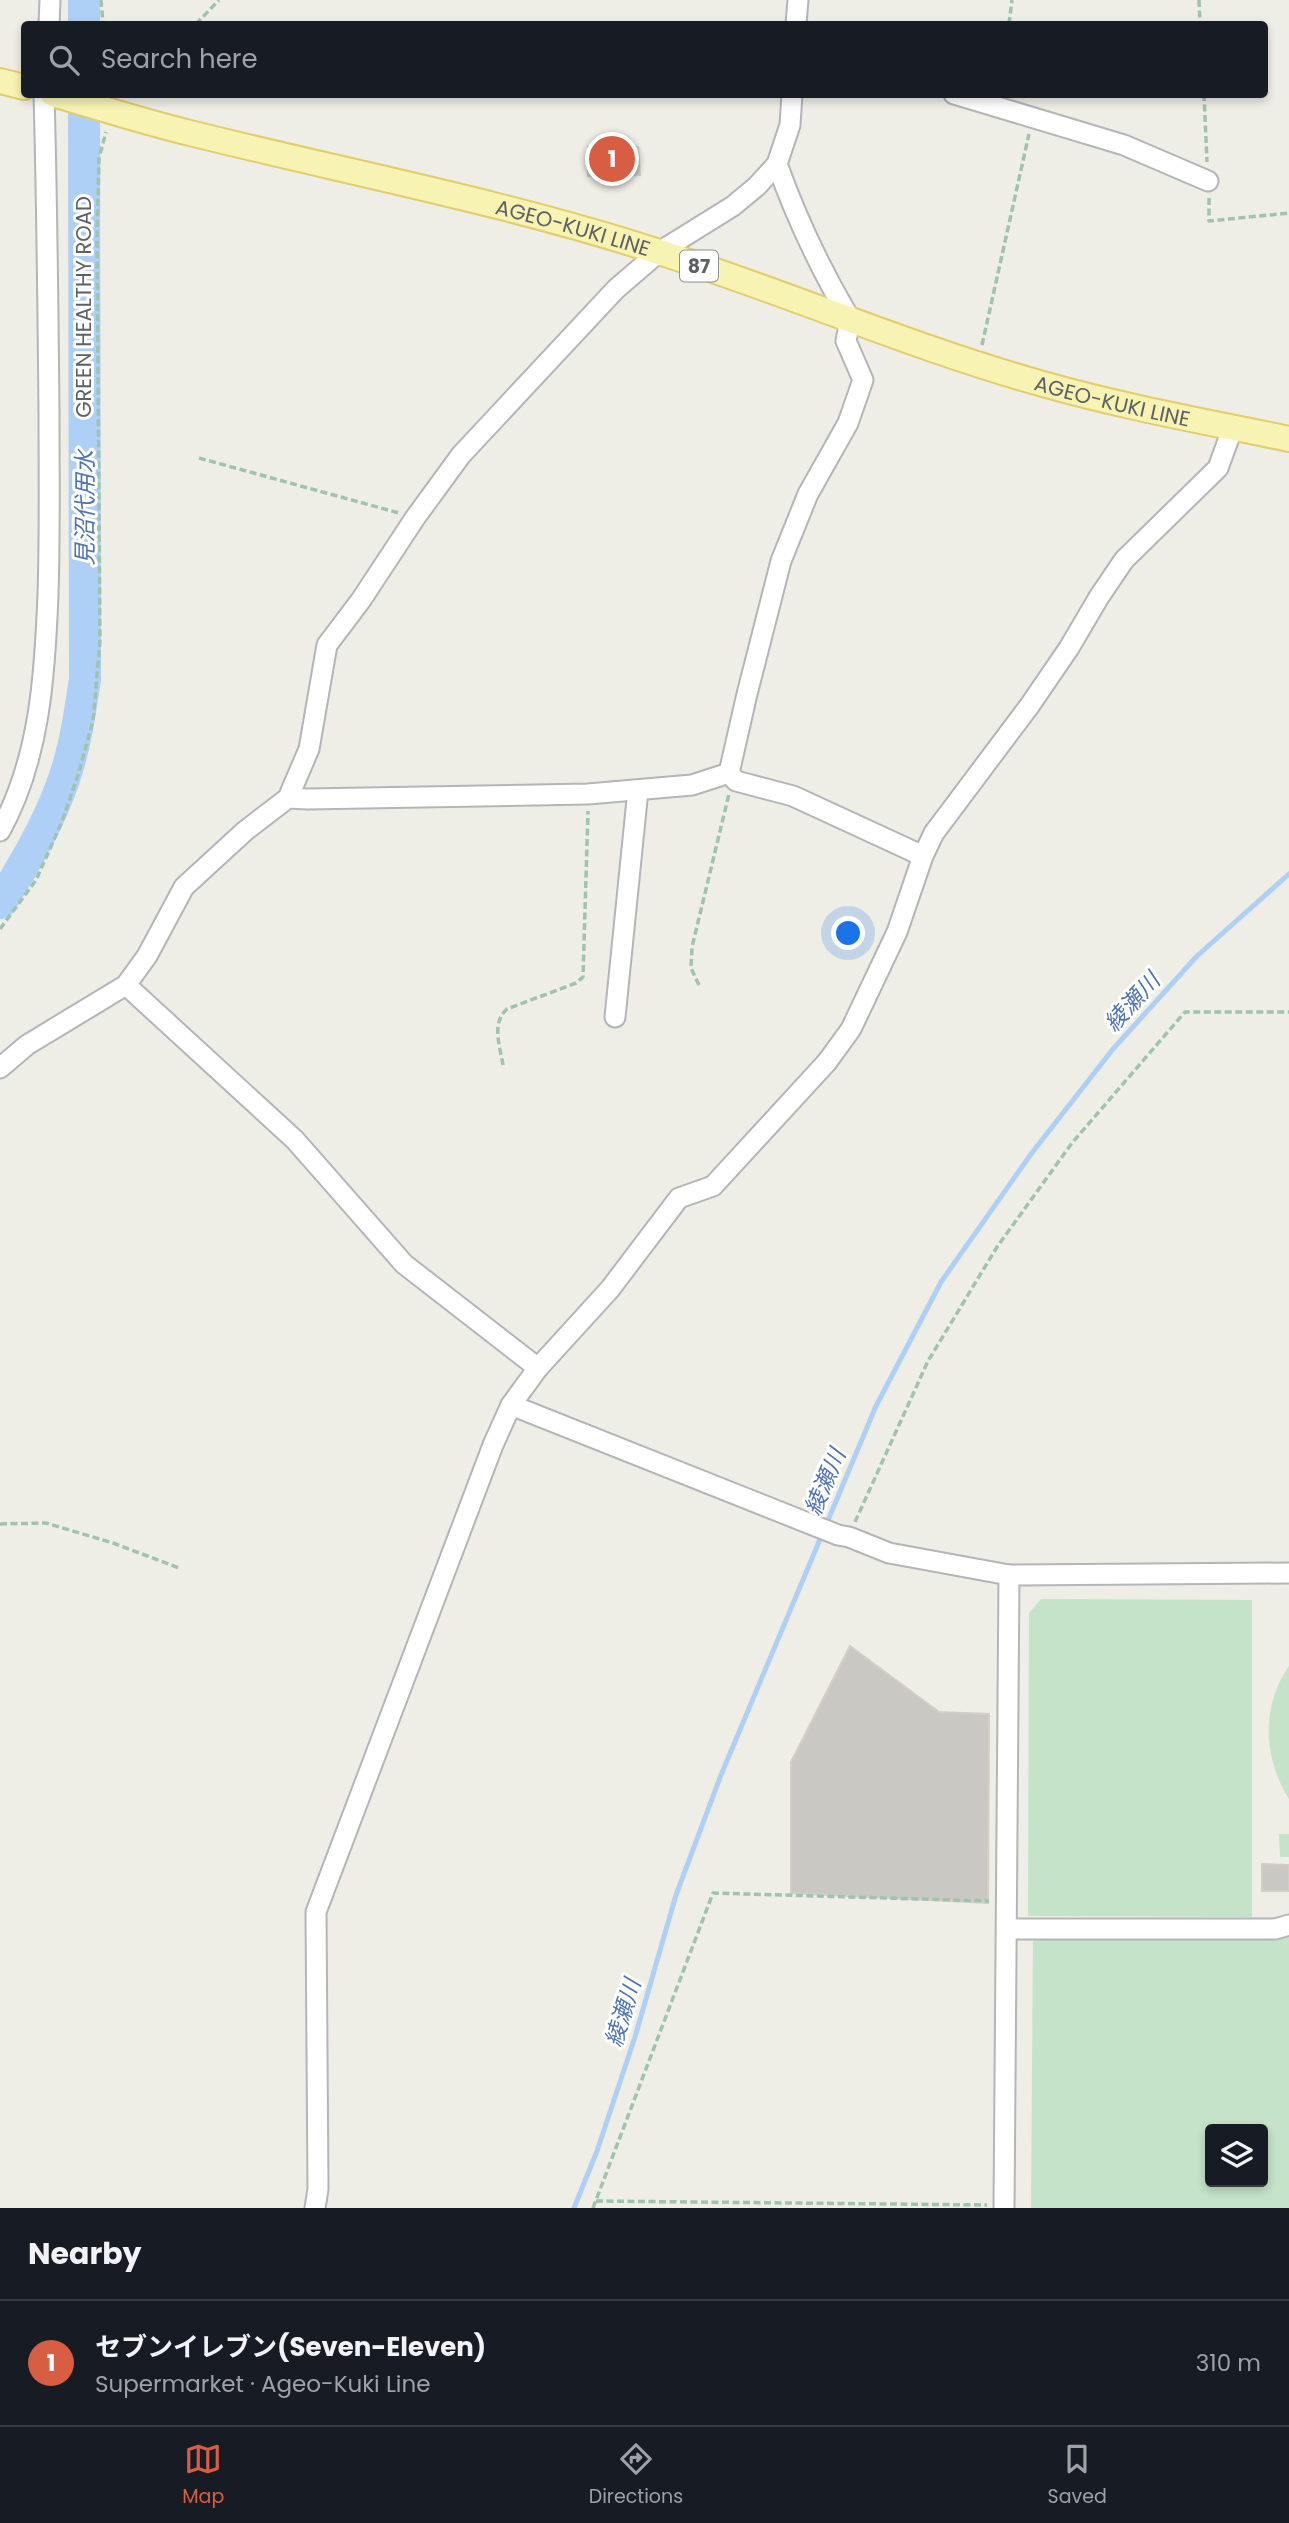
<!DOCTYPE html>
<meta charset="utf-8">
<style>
:root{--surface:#171b24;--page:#242831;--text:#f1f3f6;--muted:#9ea1a6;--line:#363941;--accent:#d75e43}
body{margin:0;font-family:Poppins,"Noto Sans JP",sans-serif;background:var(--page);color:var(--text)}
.controls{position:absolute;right:21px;bottom:21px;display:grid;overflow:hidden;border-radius:7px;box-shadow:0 4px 10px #0003}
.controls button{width:63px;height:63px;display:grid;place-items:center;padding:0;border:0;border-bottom:2px solid var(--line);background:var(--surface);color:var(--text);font:35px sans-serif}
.you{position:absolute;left:849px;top:934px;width:24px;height:24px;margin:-18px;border:5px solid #fff;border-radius:50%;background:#1a73e8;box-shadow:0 0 0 10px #1a73e833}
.badge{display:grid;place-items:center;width:46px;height:46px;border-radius:50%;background:var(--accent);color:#fff;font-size:23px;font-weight:700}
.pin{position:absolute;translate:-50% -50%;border:4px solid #fff;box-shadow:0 2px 7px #0006}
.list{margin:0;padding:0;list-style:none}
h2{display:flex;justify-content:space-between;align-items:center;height:91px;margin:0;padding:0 28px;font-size:30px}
h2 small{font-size:23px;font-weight:400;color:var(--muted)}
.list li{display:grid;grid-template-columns:46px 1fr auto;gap:21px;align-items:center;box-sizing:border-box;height:126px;padding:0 28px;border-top:2px solid var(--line)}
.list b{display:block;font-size:26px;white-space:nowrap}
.list p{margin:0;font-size:23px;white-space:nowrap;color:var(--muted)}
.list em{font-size:23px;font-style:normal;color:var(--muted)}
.icon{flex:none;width:38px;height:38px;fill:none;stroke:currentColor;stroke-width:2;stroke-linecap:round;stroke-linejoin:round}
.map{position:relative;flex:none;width:1289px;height:2208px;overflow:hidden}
.search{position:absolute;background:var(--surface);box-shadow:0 4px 10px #0003;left:21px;right:21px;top:21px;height:77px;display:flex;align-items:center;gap:18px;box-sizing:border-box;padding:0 24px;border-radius:7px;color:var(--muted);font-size:26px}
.sheet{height:217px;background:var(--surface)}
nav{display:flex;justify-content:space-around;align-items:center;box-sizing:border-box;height:98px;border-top:2px solid var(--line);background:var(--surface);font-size:19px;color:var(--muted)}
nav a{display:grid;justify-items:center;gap:4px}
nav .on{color:var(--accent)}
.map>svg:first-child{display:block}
</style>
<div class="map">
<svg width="1289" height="2208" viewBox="0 0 1289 2208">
<rect width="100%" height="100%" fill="#eeede6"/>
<g fill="#c5e3c8" fill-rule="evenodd">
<polygon points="1041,1599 1252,1600 1252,1917 1028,1916 1029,1613"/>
<path d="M1289,1666V1799C1263,1758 1261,1706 1289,1666Z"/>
<polygon points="1279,1834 1289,1834 1289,1857 1280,1857"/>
<path d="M1033,1933L1289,1936V2208H1031ZM1210,2129H1263V2182H1210Z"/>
</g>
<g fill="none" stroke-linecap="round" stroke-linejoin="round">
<polyline stroke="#aecff6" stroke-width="5" points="574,2208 597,2151 635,2037 676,1895 721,1775 876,1406 941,1282 1031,1154 1113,1049 1197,956 1289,874"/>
<g stroke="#aecff6" stroke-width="32">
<polyline points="84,24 84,0"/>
<path d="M0,903C25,864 49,823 64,779C75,747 80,713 85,679L84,94"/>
</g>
</g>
<g fill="#cac8c2" stroke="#d2cfc5" stroke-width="2">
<polygon points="588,147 638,147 640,175 588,176"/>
<polygon points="850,1646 939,1712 989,1714 988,1903 791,1893 791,1762"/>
<polygon points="1262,1864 1289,1865 1289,1891 1262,1891"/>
</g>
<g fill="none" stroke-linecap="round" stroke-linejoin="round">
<g stroke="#b3b5b9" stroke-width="23">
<g id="minor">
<polyline points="49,24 50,0"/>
<polyline points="796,24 798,0"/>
<polyline points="954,94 1124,145 1208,181"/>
<path d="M777,164C796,217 821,270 850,319L846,341L863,380L848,423L808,494L781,561L747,694L729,773L736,781L793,796L923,856"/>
<polyline points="288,798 307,799 588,794 692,785 729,773"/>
<path d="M0,831C40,759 45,674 48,594C50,533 49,473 49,413C48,307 47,201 44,94"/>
<polyline points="126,985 295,1140 404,1264 538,1368 511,1405 493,1445 316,1912 318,2189 315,2208"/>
<polyline points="615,1017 638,790"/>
<polyline points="0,1068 27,1045 126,985 147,956 184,887 245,831 288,798 309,749 327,645 361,600 415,518 461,455 616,289 659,252 733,206 757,186 777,164 790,125 792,94"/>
<polyline points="538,1368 610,1289 679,1198 713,1186 827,1062 851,1029 897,932 923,856 934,833 1030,705 1069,648 1099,597 1124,560 1218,468 1233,427"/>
<polyline points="511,1405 838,1535 849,1537 889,1553 1009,1575 1289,1573"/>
<polyline points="1007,1929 1275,1929 1289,1925"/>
<polyline points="1004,2208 1009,1575"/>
</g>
</g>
<g stroke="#e3cd6a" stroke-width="28">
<g id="major">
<polyline points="0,81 24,87"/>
<path id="s1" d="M53,94C98,107 144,122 190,133C346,172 505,202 659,252C788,293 913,348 1043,384C1124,407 1207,422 1289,439"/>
</g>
</g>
<g stroke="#9fc3ad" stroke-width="3.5" stroke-dasharray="7 3.5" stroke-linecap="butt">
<polyline points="101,0 103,24"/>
<polyline points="1199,0 1200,24"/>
<polyline points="196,24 219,0"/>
<polyline points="1009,24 1012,0"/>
<polyline points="1204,94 1207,162"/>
<polyline points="1209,198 1209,221 1289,213"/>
<polyline points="982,345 1029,134"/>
<polyline points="199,458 399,513"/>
<polyline points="0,929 36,880 61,824 78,775 93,721 100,641 97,236 99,158 106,132"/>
<polyline points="699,985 691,968 692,947 729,794"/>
<path d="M503,1065C500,1046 491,1023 507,1009L576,983L583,977L588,811"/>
<polyline points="855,1522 928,1361 997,1247 1072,1143 1185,1012 1289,1012"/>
<polyline points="0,1524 46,1523 113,1543 179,1568"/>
<polyline points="596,2201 987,2205"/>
<polyline points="593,2208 713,1893 989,1901"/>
</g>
<use href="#minor" stroke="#fff" stroke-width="19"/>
<use href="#major" stroke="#f7f3b2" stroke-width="24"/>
</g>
<g text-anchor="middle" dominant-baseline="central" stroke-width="6" stroke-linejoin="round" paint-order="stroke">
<rect fill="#fff" stroke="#8e9092" stroke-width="2" x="680" y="250.5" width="38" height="31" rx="5"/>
<g font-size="19" font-weight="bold" fill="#5d6064">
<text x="699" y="266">87</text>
</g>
<g font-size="21" fill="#5d6064" stroke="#fff">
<text stroke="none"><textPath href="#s1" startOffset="537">AGEO-KUKI LINE</textPath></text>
<text transform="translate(83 307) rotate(-90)">GREEN HEALTHY ROAD</text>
<text stroke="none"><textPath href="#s1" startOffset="1104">AGEO-KUKI LINE</textPath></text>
</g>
<g font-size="23" font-style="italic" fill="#5074af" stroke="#fff">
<text transform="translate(85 508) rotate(-90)">見沼代用水</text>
<text transform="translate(1132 1002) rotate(-48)">綾瀬川</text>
<text transform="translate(825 1482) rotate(-67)">綾瀬川</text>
<text transform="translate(623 2013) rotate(-73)">綾瀬川</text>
</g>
</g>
</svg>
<div class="controls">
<button><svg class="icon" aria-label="layers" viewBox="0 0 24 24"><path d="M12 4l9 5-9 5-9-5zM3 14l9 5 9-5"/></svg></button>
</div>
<div class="you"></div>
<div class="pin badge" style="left:612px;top:159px">1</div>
<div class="search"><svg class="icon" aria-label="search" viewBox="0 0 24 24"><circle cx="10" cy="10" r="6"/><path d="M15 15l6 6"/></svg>Search here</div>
</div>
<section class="sheet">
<h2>Nearby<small></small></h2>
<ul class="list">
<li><span class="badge">1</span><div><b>セブンイレブン(Seven-Eleven)</b><p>Supermarket · Ageo-Kuki Line</p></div><em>310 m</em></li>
</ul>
</section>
<nav>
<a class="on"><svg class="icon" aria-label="map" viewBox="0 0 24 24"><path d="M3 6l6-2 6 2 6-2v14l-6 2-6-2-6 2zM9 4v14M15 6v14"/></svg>Map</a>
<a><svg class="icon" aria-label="directions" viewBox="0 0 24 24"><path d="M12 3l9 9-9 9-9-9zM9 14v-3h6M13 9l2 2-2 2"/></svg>Directions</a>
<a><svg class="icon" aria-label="saved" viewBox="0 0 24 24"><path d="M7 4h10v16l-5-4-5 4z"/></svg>Saved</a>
</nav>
